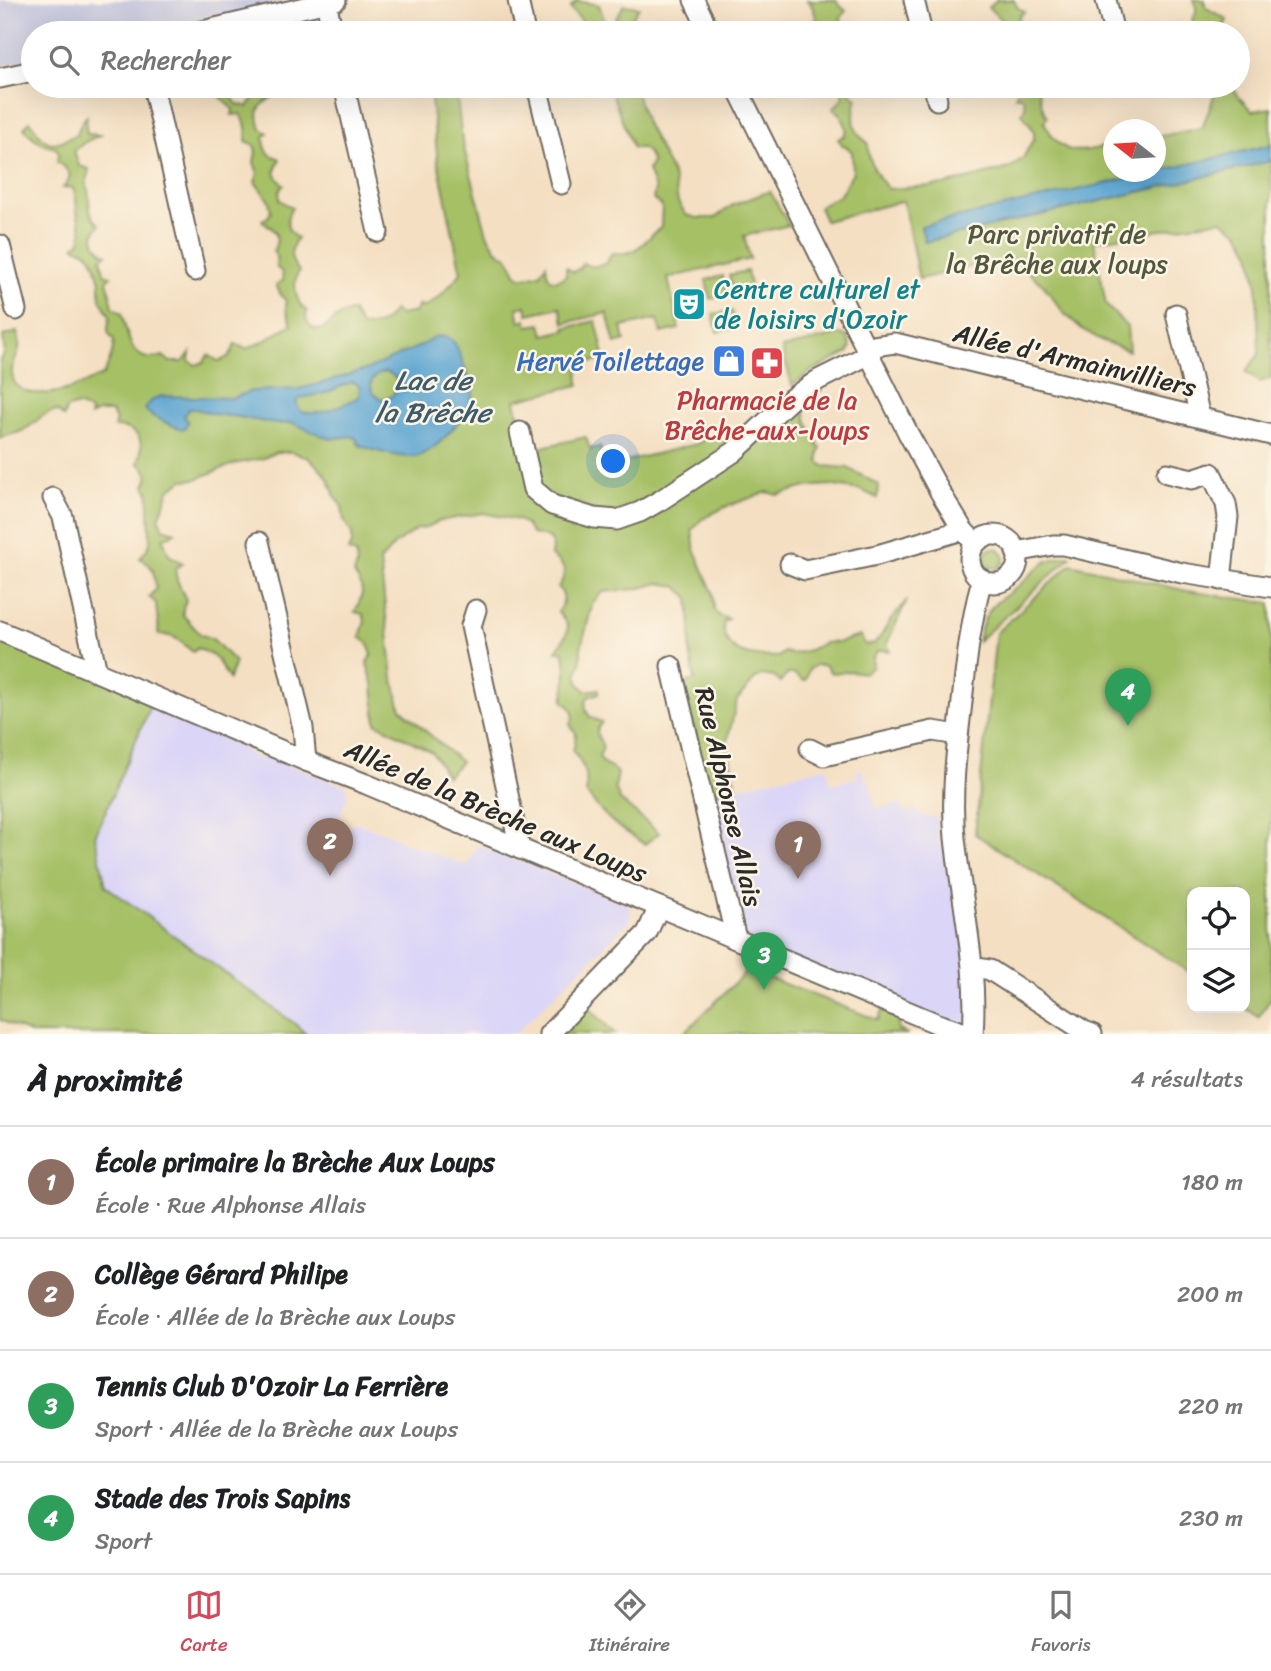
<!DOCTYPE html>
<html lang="fr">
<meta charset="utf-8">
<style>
:root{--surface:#fff;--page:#f6f6f6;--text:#202124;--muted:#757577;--line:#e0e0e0;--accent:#d1495b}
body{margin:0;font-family:Sriracha,sans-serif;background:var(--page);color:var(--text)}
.controls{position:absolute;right:21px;bottom:21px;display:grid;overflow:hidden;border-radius:14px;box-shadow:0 7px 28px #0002}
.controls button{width:63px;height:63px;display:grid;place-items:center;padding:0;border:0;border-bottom:2px solid var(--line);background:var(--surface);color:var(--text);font:35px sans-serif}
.compass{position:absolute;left:1103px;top:119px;width:63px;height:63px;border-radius:50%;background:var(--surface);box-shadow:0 7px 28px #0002;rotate:287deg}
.you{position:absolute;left:614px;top:462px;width:24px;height:24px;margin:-18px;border:5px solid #fff;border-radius:50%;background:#1a73e8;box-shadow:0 0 0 10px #1a73e833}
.badge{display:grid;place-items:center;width:46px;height:46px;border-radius:50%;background:var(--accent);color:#fff;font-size:23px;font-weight:700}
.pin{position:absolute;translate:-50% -58px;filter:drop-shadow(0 2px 4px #0008)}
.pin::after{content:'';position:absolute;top:37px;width:24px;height:21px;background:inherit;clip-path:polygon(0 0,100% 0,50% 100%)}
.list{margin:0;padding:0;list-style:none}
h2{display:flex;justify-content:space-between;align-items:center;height:91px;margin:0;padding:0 28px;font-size:30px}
h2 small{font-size:23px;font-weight:400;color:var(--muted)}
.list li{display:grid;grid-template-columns:46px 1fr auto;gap:21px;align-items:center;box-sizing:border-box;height:112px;padding:0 28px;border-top:2px solid var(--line)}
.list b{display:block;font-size:26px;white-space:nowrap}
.list p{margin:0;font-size:23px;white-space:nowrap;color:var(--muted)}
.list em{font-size:23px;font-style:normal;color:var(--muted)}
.icon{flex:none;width:38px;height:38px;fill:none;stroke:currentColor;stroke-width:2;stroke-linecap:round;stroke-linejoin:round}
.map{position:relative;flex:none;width:1271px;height:1034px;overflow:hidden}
.search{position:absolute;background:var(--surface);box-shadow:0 7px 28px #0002;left:21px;right:21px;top:21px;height:77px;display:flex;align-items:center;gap:18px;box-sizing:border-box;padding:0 24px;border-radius:38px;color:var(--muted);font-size:26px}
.sheet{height:539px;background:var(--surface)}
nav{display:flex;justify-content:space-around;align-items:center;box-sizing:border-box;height:98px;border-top:2px solid var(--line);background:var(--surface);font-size:19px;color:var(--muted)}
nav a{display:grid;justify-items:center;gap:4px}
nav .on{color:var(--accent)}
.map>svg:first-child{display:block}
</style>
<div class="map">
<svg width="1271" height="1034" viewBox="0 0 1271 1034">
<rect width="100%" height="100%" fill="#fcf5e5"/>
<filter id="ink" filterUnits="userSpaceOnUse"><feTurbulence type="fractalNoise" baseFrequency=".0143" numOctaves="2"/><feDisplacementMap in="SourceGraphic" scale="14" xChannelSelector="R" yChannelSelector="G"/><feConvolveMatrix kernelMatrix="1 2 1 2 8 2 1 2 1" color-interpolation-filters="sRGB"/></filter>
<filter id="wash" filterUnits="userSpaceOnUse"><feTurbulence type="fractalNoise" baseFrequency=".00686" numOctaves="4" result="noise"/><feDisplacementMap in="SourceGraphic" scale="28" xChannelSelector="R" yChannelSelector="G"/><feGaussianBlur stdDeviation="1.57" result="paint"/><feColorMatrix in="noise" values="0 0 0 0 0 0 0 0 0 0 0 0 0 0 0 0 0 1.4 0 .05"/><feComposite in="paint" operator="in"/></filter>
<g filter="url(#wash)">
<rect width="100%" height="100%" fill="#f4dfc2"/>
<g fill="#dbd6f7">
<polygon points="150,707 243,746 252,756 259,760 261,755 277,760 347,787 347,798 336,823 346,828 355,822 392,835 401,841 467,866 477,845 631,905 629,922 515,1034 306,1034 295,1024 106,886 95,836"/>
<polygon points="827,767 831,784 857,778 856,772 863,770 865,781 869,780 876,809 901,803 904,812 915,810 924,817 936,817 938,843 955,840 973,1033 736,939 710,794"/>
</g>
<polygon fill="#c1c2dd" points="0,0 291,0 146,33 33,33 33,59 0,66"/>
<g fill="#a6c066" stroke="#687648" stroke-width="2">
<path d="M807,0H836L838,4L846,11L841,18L842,27L847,33H818C817,22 816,8 807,0Z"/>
<polygon points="997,0 1014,0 1017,7 1024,12 1019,16 1019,23 1029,33 1010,33 1008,26 988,7"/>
<path d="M1193,0H1205V6C1211,13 1220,14 1227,20L1221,33H1198L1192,19C1198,12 1197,8 1193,0Z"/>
<polygon points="577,1 599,5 608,31 624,5 639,7 622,33 593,33 570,8"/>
<path d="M213,86H223L237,104L248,107L252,100L248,86H254L259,93L267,95L277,94C260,105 254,108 261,129L268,133L264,137C264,144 266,152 272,156C275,157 277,157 280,159C273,171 274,176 284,185C278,189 279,194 280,200L292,208C285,219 285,231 297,238C289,251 289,260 299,271C292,283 295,303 307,311C304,321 311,332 322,329C329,326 335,318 341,315C345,313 348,312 352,311L361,326C376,328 386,323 394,310L400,315L415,312L419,304L421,308C438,302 449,286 461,273L438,162L430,91L427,86H454L457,97L462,141L487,234L496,249L509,259L517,275L523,278L540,274L546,264C547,279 552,286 566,275V267L573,272L580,268L583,263C592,269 599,266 608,262L609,257L612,253C633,256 638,248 652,235C655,232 658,230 661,227L662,206L653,199L655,189L648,170L652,162L648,153L642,148H633L609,86H635L638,99L646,123L673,175L678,202L686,215L697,218H715L733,205L770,191L789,225L744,236L750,259L668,278L679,329L661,333L657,319L622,327L625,341L615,344L607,313L564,323L560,307L528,314L526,306L517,308L520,322L526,320L528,326L541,324L544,335L566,330L565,328L596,321L605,359L578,365L579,385L515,400L525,451L586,437L590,449L600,447L605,466L697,444L723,428L733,445L792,398L804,405C805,410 805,418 808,424C812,434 818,433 818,446L821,448L819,454V462L824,466L848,468L879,485L877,498L861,490L828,485L807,487L777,495L767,492L725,507L702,519L692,530L695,551L713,593L714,609L718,615L728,619L723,623C723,656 753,657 778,657L784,652L791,654L810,650L824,643L839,642L860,636L865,645L874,644L881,636L890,621L907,600L887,643L890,651L880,650C873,654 872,659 873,667L863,673L852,671L831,673L825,665H816L809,669L806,679L804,681L794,674H788L780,682L774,677L761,675L755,679L737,700L727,742L736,788L710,794L684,683L695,680L690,651L691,630L689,598L676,586L659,583L637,589L603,592L593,602L581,648V662L577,674L579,684L586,691L599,689V693L590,696L586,700C584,714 589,718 602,722L598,728L597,734C601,744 606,745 599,756C605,770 611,765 618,773L615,788L620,800L659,833L645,844C617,827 606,819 586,793C588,771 585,768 573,751L575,743L576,733L570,725C576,715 573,707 563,701C566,685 568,667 563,651H556C567,633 575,630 558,612C564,604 566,595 558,587C568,574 566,565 551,556L552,548L551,540L543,536L532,534L526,525L518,520L483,513L439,521L426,528L417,529L395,544L380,561L393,678L401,709L461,762L447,776L432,752L376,723L373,683L367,664L372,655L368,643L360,637L365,621L363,614L355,612C363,594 366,591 354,574L357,565L356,554L348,551L352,545V533L344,521L342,507L335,496L328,478L319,467L307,457L292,452H276L264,458L234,464L196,479L183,480L169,490L159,519L163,528L175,532L163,539L169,555L183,563L175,569L177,580L186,600L183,608V615L200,634L213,639L235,662L229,679L215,657L198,648L193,652C177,639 180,637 158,634C160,623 156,614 156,603L149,597L156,589C154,574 155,566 140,558C144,553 148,549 150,543C150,540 149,494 148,491C147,489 146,488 145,486C150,477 147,469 138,463C146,441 138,427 114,427L116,420L111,412H98L90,416V411L78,405L66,409L64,417L57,411C41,412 35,425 22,431C15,434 7,435 0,438V359L5,353L3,336L17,332C18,337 20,342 19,348C18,357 11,363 12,374C15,402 60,394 78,386C87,383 94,378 103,375C110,363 113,354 114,340C104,330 109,329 110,316L100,299V282L95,264L90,254L74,246L80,242C84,228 79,225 77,211C76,202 77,195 72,187L63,188C75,175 69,170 57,162L59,153L56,148C42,146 34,139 24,128L30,121C47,146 48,148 76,135L83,120L87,116L86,128L87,134L100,135L85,142L74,151L79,166L89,169L86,184C93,200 83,209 100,225C89,234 95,250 107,254L101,258L104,274L111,276L107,280L113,307L122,313C127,336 132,367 163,356L170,362H183L190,353L189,361L196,365L204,362L208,355L218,361C228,359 232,354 235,344L246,349L262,342L292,324L286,310V301L281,295L276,285L283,280L282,272L277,268L276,256L273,251C281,238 275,228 263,222L262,220L267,218L271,212L269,201L255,182L258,174L254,162L256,152L254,145L246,141C247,130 247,123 240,114L232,115L233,109L222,98Z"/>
<path d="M841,86H849V88L852,95L857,98C854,109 852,125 859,135C861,138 865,140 868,143C867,160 877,176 888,189L943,185L1010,168L1023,158L1034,138V131L1022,113L1025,107L1024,99L1020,96H1015L1020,86H1037C1040,97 1041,108 1047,117L1044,122C1063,160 1078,152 1113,145L1114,172H1156V137L1202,128C1206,115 1216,98 1215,86H1233L1237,95L1252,111L1271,108V145L921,227L925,242L1271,161V378L1260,382L1246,372L1259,354L1257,286L1251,253L1239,232L1221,220L1094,241L1106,305L1127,327L1129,351L1103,341L1082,329L1064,313L1044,286L1016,261L970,267L919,279L903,201L825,221L819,207L840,195L853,172L852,152L847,147L842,145L838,139L845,135L847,128L839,112L833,109L843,98Z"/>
<polygon points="747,271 751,289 733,293 729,275"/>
<polygon points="723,276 727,295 710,299 706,280"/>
<polygon points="732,311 735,328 717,332 713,314"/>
<polygon points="842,334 847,337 851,346 849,352 812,371 792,385 782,348"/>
<circle cx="994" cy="558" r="10"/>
<path d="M1068,556L1071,557L978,641C981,627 985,612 997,602C1004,596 1012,592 1019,586C1039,568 1039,560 1068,556Z"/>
<polygon points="1071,564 1187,591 1271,603 1271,998 1259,1017 1245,1008 1245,892 1192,892 1192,974 975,834 996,633"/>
<polygon points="0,631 142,694 150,707 95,836 106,886 295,1024 306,1034 32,1034 0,1020"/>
<polygon points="748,970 878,1020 882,1010 900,1017 898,1030 908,1034 683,1034"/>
<polygon points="587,1006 615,1034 559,1034"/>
</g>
<g fill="#59a3d0" stroke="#42677e" stroke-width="2" fill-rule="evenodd">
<polygon points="1271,145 1271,161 925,242 921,226"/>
<path d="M440,336C446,337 450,338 454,342C457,345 473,389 473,393C472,412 432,458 412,457C395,457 375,451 359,445L356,438L351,436L330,439L292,423L275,424L239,417L219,415L195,409H189L184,415L188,422L184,429C172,427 171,425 161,420C153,416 150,416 145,409L151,401L161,396L232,398L252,391L298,389L315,385L368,369L422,345L434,337ZM384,372C393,373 397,378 398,386C386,418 353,381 384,372ZM352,382L356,383L360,387L359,397C342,405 319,418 300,411L296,402L300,398L323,394Z"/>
</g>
</g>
<g filter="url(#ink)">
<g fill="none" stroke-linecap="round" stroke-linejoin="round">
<g stroke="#716a60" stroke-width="23">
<g id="minor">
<polyline points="518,0 525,33"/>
<polyline points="694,0 710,33"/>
<polyline points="914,0 922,33"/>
<polyline points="1106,0 1114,33"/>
<polyline points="326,2 333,33"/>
<polyline points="194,33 336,0"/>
<polyline points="0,78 33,71"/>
<polyline points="153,86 195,271"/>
<polyline points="344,86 378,232"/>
<polyline points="537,86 561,184"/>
<polyline points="736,86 908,433 940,492 963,530 975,543"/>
<polyline points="934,86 937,100"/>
<polyline points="0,245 16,310"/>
<polyline points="1176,314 1200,417"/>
<polyline points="866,347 895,343 1271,435"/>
<polyline points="520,432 533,489 552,505 594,518 617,520 640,512 661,500 734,452 792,398 818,380 870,354"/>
<polyline points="1167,473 1192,479 1211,473 1226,504 1228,517 1221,580"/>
<polyline points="53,498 63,517 97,672"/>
<circle cx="994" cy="559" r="24"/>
<polyline points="259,542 303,728 306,761"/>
<polyline points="1016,552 1053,545 1064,545 1182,573 1271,587"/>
<polyline points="790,564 805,570 877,555 963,530"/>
<polyline points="476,610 471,626 520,849"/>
<polyline points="0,631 306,761 366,784 938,1024 962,1032 973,1033"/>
<polyline points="671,666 736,939"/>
<polyline points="810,749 824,756 933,731 958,735"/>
<polyline points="973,967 990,970 1084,1031 1092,1034"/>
<polyline points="549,1034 647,933 659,907"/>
<path d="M973,1034C978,968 962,904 955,838C951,796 956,753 961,711C966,665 970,624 982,579"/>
</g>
</g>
<use href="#minor" stroke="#fff" stroke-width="19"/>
</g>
</g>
<defs>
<g id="theatre-square" transform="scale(1.75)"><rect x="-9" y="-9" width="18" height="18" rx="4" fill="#0f9aa8" stroke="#fcf5e5"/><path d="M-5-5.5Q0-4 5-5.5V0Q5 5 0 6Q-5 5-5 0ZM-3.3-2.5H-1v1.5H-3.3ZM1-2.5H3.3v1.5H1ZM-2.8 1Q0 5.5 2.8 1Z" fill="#fff"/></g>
<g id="shop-square" transform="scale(1.75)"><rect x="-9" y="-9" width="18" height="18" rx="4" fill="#3f7fe0" stroke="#fcf5e5"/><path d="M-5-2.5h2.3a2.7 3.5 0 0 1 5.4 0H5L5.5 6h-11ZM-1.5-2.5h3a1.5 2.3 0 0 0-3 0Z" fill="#fff"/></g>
<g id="pharmacy-square" transform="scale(1.75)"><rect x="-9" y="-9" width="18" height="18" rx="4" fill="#e0444e" stroke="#fcf5e5"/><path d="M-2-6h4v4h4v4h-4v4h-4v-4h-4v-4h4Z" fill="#fff"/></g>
</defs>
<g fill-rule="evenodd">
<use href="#theatre-square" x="689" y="304"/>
<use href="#shop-square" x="729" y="361"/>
<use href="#pharmacy-square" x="767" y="363"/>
</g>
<g text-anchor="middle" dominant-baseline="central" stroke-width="5" stroke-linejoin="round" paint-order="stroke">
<g font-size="26" fill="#50583d" stroke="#fcf5e5">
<text x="1057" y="234">Parc privatif de<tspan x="1057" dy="30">la Brêche aux loups</tspan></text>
</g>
<g font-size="26" fill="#0d838f" stroke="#fcf5e5" text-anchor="start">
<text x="714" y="289">Centre culturel et<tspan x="714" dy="30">de loisirs d'Ozoir</tspan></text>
</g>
<g font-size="26" fill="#2b2b2b" stroke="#fcf5e5">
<text transform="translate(1075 360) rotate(13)">Allée d'Armainvilliers</text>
<text transform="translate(729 797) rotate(77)">Rue Alphonse Allais</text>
<text transform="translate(496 811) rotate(23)">Allée de la Brèche aux Loups</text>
</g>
<g font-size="26" fill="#366cbe" stroke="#fcf5e5" text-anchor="end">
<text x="704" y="361">Hervé Toilettage</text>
</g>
<g font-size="26" fill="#be3a42" stroke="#fcf5e5">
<text x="767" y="400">Pharmacie de la<tspan x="767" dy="30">Brêche-aux-loups</tspan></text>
</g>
<g font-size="28" font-style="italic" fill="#3d5b6d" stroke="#fcf5e5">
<text x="433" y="380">Lac de<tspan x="433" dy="32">la Brêche</tspan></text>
</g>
</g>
</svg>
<div class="controls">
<button><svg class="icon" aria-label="locate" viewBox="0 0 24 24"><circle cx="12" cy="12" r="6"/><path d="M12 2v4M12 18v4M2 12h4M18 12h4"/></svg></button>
<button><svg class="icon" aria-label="layers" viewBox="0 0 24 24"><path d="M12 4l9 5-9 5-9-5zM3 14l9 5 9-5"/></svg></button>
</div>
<svg class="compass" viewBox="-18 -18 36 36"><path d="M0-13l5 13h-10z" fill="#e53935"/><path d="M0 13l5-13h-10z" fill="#757577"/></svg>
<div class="you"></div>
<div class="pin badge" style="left:798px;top:879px;background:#8d6e63">1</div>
<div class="pin badge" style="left:330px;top:876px;background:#8d6e63">2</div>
<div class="pin badge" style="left:764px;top:990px;background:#2e9e5b">3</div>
<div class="pin badge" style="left:1128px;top:726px;background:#2e9e5b">4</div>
<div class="search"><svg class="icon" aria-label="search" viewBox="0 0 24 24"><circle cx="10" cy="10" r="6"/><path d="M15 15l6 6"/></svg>Rechercher</div>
</div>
<section class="sheet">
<h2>À proximité<small>4 résultats</small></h2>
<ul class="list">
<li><span class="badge" style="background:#8d6e63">1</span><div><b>École primaire la Brèche Aux Loups</b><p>École · Rue Alphonse Allais</p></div><em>180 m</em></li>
<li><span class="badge" style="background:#8d6e63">2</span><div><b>Collège Gérard Philipe</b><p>École · Allée de la Brèche aux Loups</p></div><em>200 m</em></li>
<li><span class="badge" style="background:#2e9e5b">3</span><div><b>Tennis Club D'Ozoir La Ferrière</b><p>Sport · Allée de la Brèche aux Loups</p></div><em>220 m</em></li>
<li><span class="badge" style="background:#2e9e5b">4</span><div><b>Stade des Trois Sapins</b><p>Sport</p></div><em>230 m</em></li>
</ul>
</section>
<nav>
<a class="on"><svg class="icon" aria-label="map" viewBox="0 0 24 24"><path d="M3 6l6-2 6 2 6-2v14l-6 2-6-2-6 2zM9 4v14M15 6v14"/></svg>Carte</a>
<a><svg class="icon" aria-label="directions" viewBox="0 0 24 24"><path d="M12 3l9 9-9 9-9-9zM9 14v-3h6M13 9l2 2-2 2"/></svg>Itinéraire</a>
<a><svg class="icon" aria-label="saved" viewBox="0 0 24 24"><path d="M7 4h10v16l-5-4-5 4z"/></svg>Favoris</a>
</nav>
